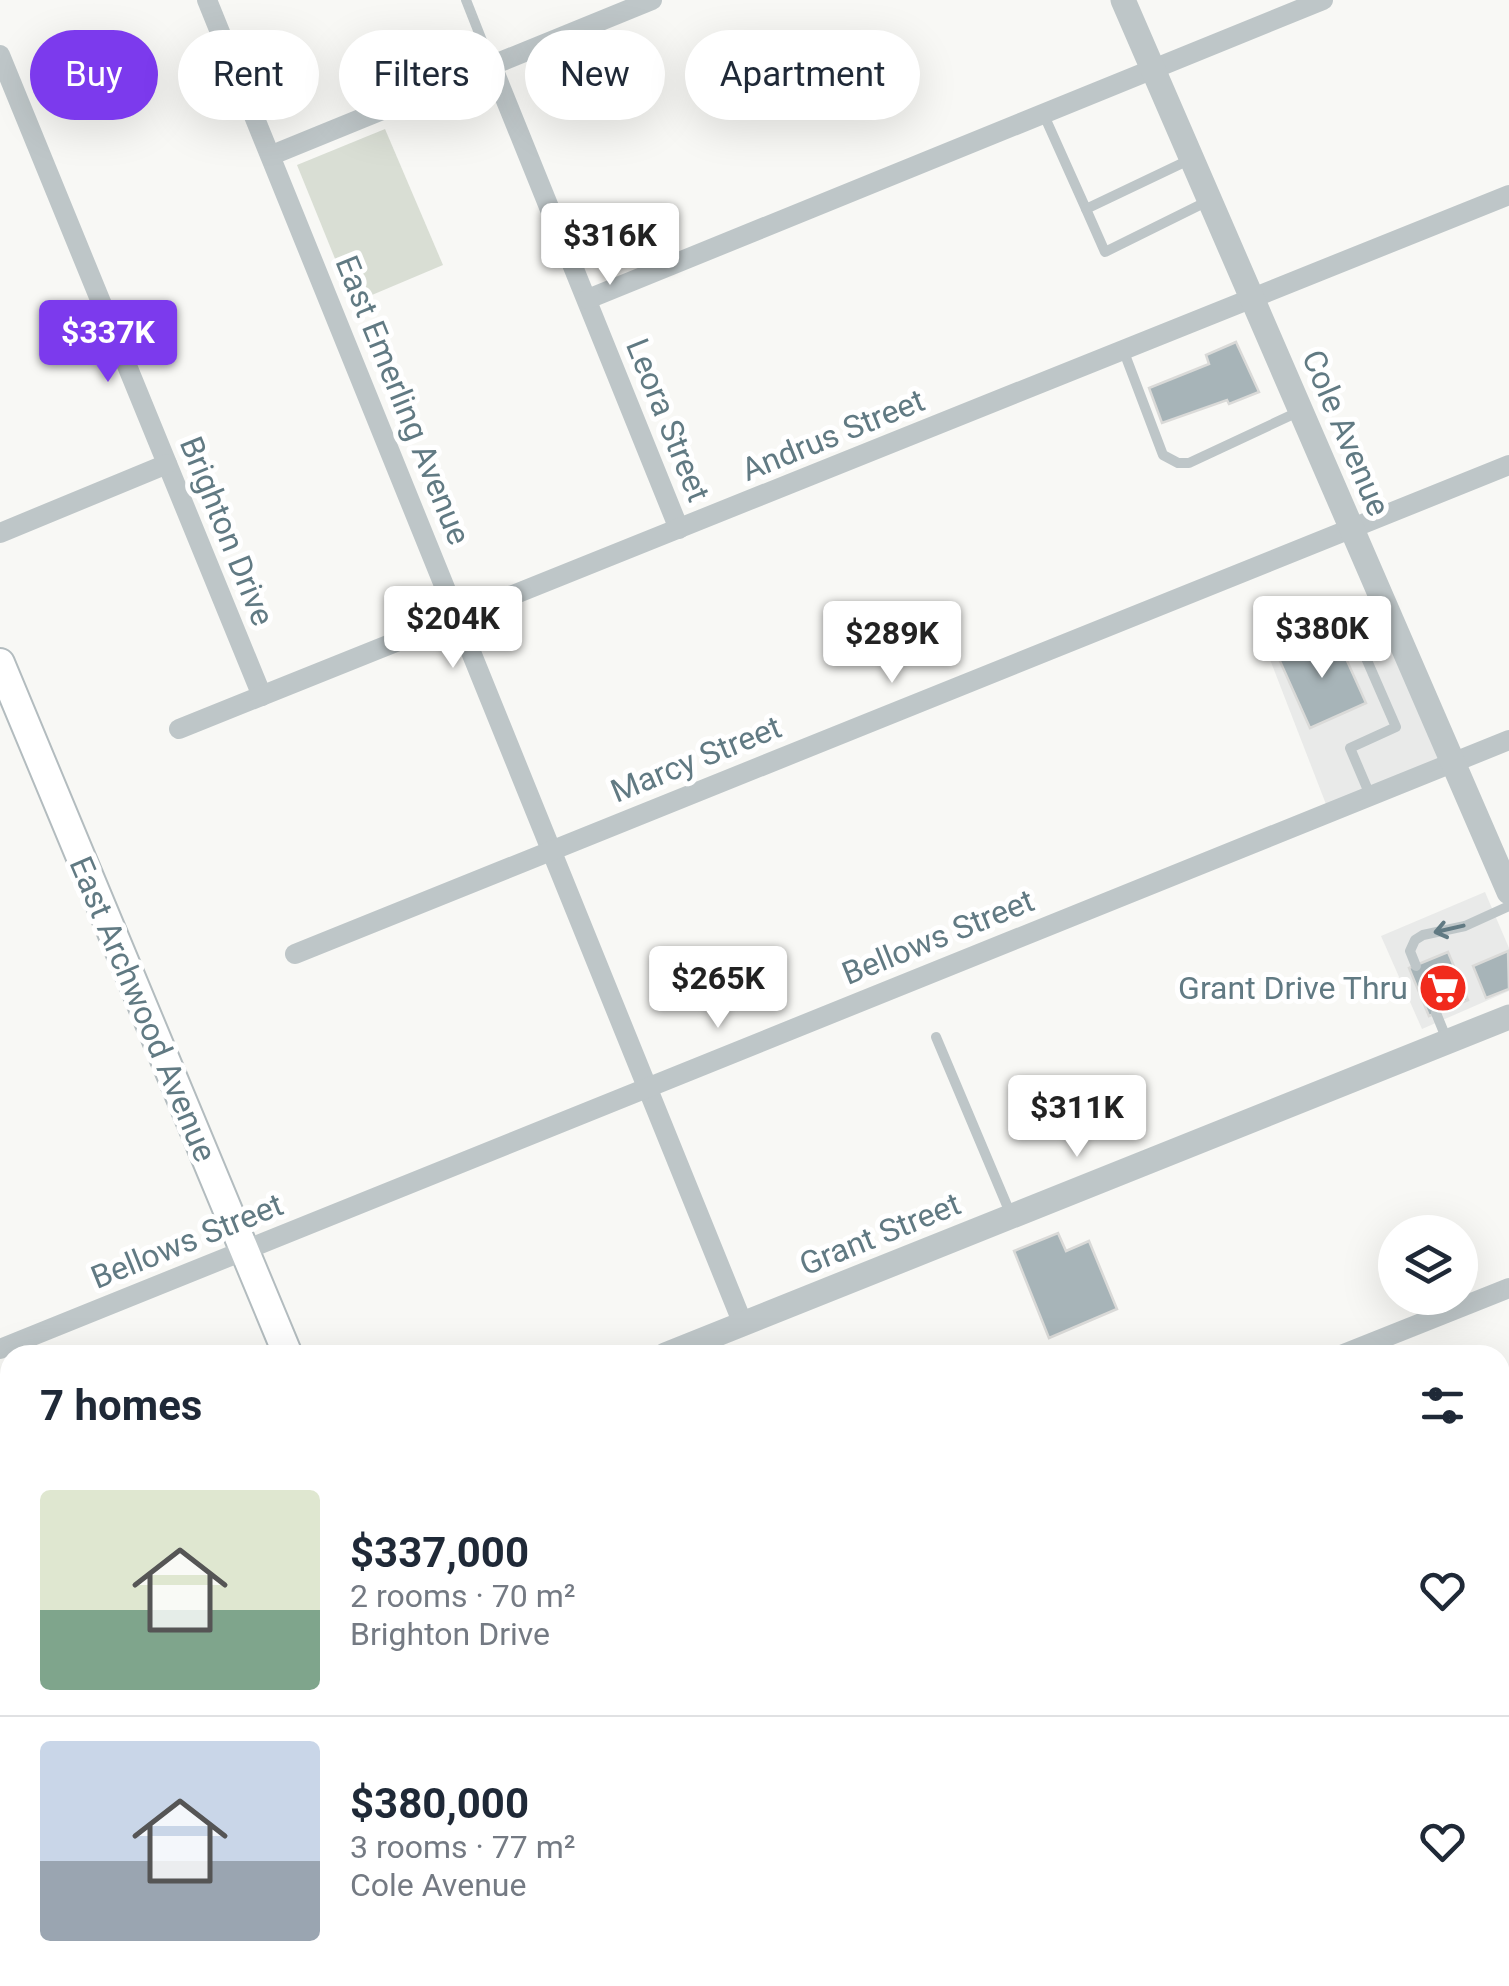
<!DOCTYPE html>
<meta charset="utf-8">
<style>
body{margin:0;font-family:Roboto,sans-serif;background:#f6f6f7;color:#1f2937;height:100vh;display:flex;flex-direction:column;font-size:38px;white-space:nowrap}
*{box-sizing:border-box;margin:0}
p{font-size:32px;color:#747a83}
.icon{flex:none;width:55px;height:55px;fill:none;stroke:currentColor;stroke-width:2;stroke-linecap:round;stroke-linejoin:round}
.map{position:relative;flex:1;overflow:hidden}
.sheet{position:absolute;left:0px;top:1345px;width:1510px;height:642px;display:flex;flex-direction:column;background:#fff;border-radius:30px 30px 0 0;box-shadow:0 10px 40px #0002}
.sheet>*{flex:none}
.hud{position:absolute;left:30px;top:30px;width:1000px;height:90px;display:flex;gap:20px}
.controls{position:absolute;left:1378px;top:1215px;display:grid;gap:20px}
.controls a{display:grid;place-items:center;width:100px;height:100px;border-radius:50%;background:#fff;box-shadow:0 10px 40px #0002;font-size:50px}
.price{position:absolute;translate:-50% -85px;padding:0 22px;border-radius:10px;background:#fff;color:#222;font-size:32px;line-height:65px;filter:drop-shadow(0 2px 5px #0008)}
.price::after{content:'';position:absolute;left:50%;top:60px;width:30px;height:22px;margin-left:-15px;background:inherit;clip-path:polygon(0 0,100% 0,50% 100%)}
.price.selected{background:#7c3aed;color:#fff}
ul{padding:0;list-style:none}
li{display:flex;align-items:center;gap:30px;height:250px;padding:0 40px}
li+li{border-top:2px solid #e0e1e3}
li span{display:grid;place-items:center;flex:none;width:280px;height:200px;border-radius:10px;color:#555}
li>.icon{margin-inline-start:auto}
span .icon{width:120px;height:120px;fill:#fffc;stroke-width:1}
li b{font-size:42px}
h2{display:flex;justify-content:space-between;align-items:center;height:120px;padding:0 40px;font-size:42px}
.chip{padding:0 35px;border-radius:45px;background:#fff;box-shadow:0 10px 40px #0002;font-size:35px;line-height:90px}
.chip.selected{background:#7c3aed;color:#fff}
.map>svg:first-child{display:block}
</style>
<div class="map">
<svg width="1509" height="1986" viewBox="0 0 1509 1986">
<rect width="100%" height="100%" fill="#f8f8f5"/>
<!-- built -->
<g fill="#e9eae9">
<polygon points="1388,612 1455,762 1329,812 1269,657"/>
<polygon points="1485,892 1509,948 1509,991 1422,1029 1381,936"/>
</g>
<!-- green -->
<g fill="#d9ded4">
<polygon points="385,129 443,265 353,303 297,165"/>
<polygon points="1270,1978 1437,1978 1441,1986 1274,1986"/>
</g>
<!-- building -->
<g fill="#a7b4b8" stroke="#dadad8" stroke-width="2.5">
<polygon points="1236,342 1259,392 1229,404 1227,400 1162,423 1149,388 1209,364 1206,355"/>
<polygon points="1335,634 1366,703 1310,728 1279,659"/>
<polygon points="1508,951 1509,989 1486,998 1473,966"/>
<polygon points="1448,952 1468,1000 1429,1016 1409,968"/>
<polygon points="1058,1233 1066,1251 1089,1241 1117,1309 1049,1338 1014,1251"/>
</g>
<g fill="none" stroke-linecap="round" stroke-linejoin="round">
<!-- secondary casing -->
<g stroke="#b3bcbf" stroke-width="32">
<g id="secondary">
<polyline points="0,663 288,1355"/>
<polyline points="553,1978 557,1986"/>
</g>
</g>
<!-- path -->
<g stroke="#bbc0c2" stroke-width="4" stroke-dasharray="5 5" stroke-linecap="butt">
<polyline points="1305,1978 1307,1986"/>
<polyline points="1365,1978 1367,1986"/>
</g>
<!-- service -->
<g stroke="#bec6c8" stroke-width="10">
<polyline points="466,0 492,66"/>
<polyline points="1043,113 1086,209 1191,159"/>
<polyline points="1086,209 1105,252 1210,200"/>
<polyline points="1124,352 1163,455 1178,463 1189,463 1298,412"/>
<polyline points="1370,795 1350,748 1396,727 1359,642 1393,627"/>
<polyline points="1416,966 1410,951 1415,940 1423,935 1465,926 1509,906"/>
<polyline points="1436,1013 1447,1040"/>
<polyline points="936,1037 1011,1215"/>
<polyline points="717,1978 721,1986"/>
</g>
<!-- minor -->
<g stroke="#bec6c8" stroke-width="20">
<polyline points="207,0 743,1324"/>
<polyline points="0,55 262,696"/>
<polyline points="492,66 679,529"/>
<polyline points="272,155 652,0"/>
<polyline points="588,299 1323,0"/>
<polyline points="0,533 167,464"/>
<polyline points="179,729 1509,195"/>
<polyline points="295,954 1509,465"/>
<polyline points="0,1349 1509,740"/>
<polyline points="1341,1355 1509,1288"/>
<polyline points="1500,1567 1509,1563"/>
<polyline points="1500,1842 1509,1838"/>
<polyline points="240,1978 246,1986"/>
<polyline points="84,1986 95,1978"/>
<polyline points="1141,1986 1162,1978"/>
</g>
<!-- tertiary -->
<g stroke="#bec6c8" stroke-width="25">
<polyline points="1123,0 1509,892"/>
<polyline points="665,1355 1509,1017"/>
<polyline points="0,1626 10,1621"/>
</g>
<!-- secondary -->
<use href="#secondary" stroke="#fff" stroke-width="28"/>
</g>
<!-- one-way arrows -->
<defs><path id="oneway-shaft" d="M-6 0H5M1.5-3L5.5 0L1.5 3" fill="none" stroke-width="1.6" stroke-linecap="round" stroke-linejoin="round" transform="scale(2.5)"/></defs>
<use stroke="#617a83" href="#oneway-shaft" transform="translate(1449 929) rotate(167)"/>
<!-- icons -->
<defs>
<g id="supermarket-disc" transform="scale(2.5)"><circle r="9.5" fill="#f12a1c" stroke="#fff"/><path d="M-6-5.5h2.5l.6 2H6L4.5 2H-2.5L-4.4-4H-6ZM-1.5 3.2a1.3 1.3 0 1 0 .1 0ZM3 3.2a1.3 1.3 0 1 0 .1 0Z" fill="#fff"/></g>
</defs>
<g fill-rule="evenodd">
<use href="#supermarket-disc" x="1443" y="988"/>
</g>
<g text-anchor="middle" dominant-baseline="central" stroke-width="10" stroke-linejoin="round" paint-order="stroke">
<!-- street labels -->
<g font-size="32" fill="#617a83" stroke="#fff">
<text transform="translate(403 400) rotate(68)">East Emerling Avenue</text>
<text transform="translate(668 420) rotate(68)">Leora Street</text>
<text transform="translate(1346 433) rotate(67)">Cole Avenue</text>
<text transform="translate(833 435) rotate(-22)">Andrus Street</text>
<text transform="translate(227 531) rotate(68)">Brighton Drive</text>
<text transform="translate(696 759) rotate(-22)">Marcy Street</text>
<text transform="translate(938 937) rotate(-22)">Bellows Street</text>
<text transform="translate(143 1009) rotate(67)">East Archwood Avenue</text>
<text transform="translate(880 1234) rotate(-22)">Grant Street</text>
<text transform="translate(187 1241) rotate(-22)">Bellows Street</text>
</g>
<!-- poi labels -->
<g font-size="32" fill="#617a83" stroke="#fff" text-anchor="end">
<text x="1408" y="988">Grant Drive Thru</text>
</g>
</g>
</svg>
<div class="controls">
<a><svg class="icon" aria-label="layers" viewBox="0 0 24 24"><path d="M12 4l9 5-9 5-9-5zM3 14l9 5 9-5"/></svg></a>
</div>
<b class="price" style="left:610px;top:288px">$316K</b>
<b class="price selected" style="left:108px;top:385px">$337K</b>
<b class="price" style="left:453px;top:671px">$204K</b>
<b class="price" style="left:1322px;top:681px">$380K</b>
<b class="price" style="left:892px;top:686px">$289K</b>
<b class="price" style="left:718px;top:1031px">$265K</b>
<b class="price" style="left:1077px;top:1160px">$311K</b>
<div class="hud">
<a class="chip selected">Buy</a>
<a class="chip">Rent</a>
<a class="chip">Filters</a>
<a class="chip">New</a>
<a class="chip">Apartment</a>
</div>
<section class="sheet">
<h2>7 homes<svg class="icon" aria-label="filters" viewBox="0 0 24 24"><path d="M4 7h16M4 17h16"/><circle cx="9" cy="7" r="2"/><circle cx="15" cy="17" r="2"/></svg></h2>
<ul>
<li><span style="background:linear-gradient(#dfe7d0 60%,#7fa58c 0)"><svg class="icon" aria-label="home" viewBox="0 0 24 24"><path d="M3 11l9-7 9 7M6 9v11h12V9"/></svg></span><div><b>$337,000</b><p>2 rooms · 70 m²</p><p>Brighton Drive</p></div><svg class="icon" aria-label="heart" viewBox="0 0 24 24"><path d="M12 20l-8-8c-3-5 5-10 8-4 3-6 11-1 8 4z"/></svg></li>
<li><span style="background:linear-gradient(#c9d6e8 60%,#9aa5b1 0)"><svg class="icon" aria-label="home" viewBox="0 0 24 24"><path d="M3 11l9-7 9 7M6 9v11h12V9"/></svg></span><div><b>$380,000</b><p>3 rooms · 77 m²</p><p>Cole Avenue</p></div><svg class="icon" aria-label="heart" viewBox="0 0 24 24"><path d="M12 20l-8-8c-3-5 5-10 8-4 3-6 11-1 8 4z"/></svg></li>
</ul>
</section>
</div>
